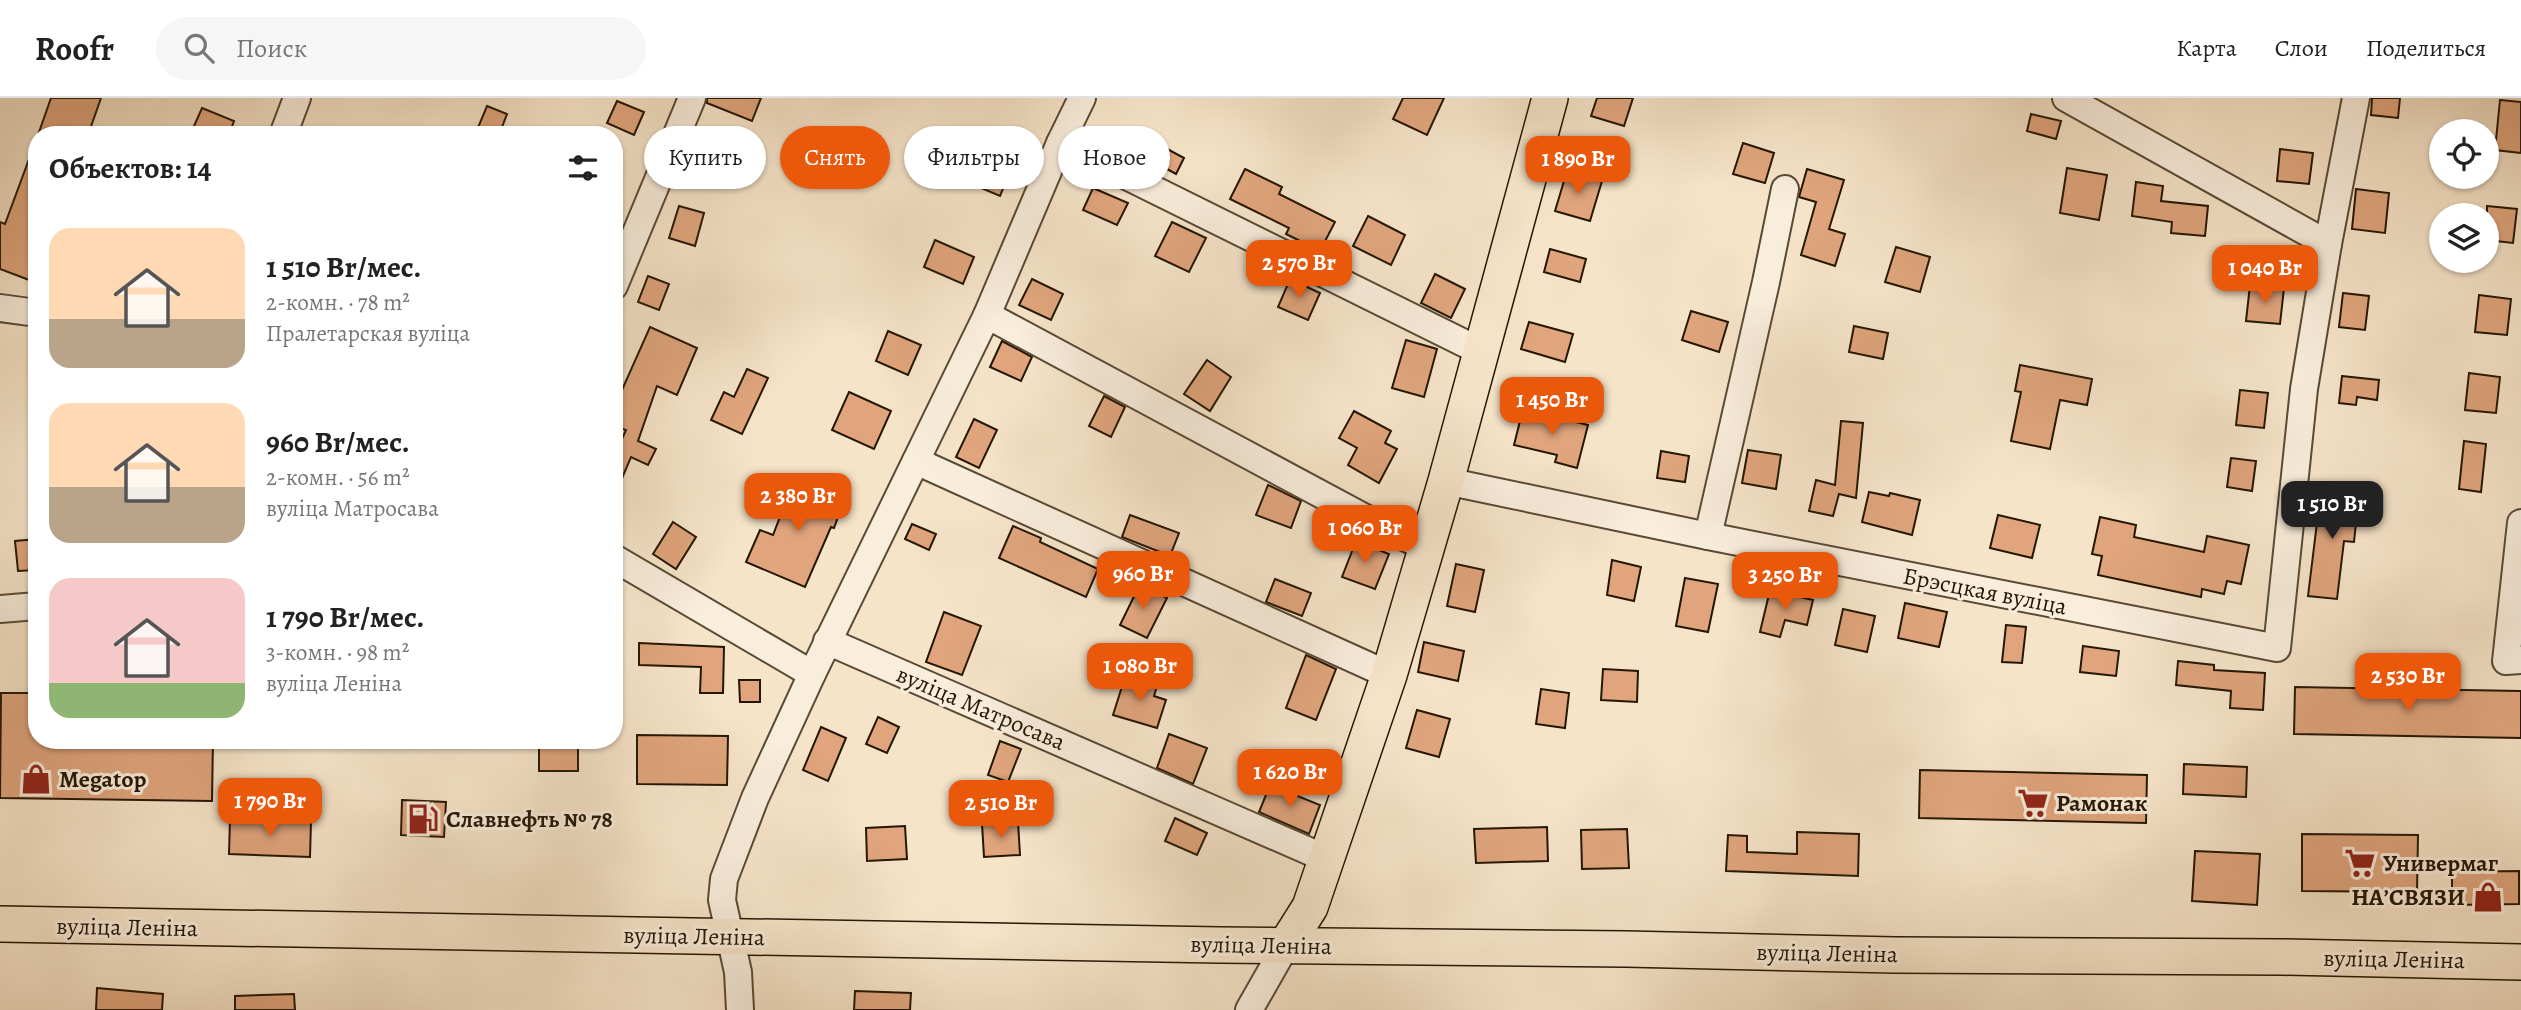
<!DOCTYPE html>
<html lang="ru">
<meta charset="utf-8">
<style>
body{margin:0;font-family:Alegreya,serif;background:#f6f6f6;color:#222;height:100vh;display:flex;flex-direction:column;font-size:26px;white-space:nowrap}
*{box-sizing:border-box;margin:0}
p{font-size:23px;color:#767676}
.icon{flex:none;width:38px;height:38px;fill:none;stroke:currentColor;stroke-width:2;stroke-linecap:round;stroke-linejoin:round}
.map{position:relative;flex:1;overflow:hidden}
.panel{position:absolute;left:28px;top:28px;width:595px;height:623px;display:flex;flex-direction:column;background:#fff;border-radius:28px;box-shadow:0 2px 5px #0004}
.panel>*{flex:none}
.hud{position:absolute;left:644px;top:28px;width:665px;height:63px;display:flex;gap:14px}
.controls{position:absolute;left:2429px;top:21px;display:grid;gap:14px}
.controls a{display:grid;place-items:center;width:70px;height:70px;border-radius:50%;background:#fff;box-shadow:0 2px 5px #0004;font-size:35px}
.price{position:absolute;translate:-50% -60px;padding:0 16px;border-radius:14px;background:#ea580c;color:#fff;font-size:23px;line-height:46px;filter:drop-shadow(0 2px 4px #0008)}
.price::after{content:'';position:absolute;left:50%;top:42px;width:21px;height:16px;margin-left:-10px;background:inherit;clip-path:polygon(0 0,100% 0,50% 100%)}
.price.current{background:#222;color:#fff}
ul{padding:0;list-style:none}
li{display:flex;align-items:center;gap:21px;height:175px;padding:0 21px}
li span{display:grid;place-items:center;flex:none;width:196px;height:140px;border-radius:21px;color:#555}
li>.icon{margin-inline-start:auto}
span .icon{width:84px;height:84px;fill:#fffc;stroke-width:1}
li b{font-size:30px}
h2{display:flex;justify-content:space-between;align-items:center;height:84px;padding:0 21px;font-size:30px}
.chip{padding:0 24px;border-radius:32px;background:#fff;box-shadow:0 2px 5px #0004;font-size:24px;line-height:63px}
.chip.current{background:#ea580c;color:#fff}
header{display:flex;align-items:center;gap:42px;box-sizing:border-box;height:98px;padding:0 35px;background:#fff;border-bottom:2px solid #e0e0e0}
header strong{font-size:33px}
nav{display:flex;gap:38px;margin-inline-start:auto;font-size:24px}
.search{width:490px;height:63px;background:#f6f6f6;display:flex;align-items:center;gap:18px;box-sizing:border-box;padding:0 24px;border-radius:38px;color:#767676;font-size:26px}
.map>svg:first-child{display:block}
</style>
<header>
<strong>Roofr</strong>
<div class="search"><svg class="icon" aria-label="search" viewBox="0 0 24 24"><circle cx="10" cy="10" r="6"/><path d="M15 15l6 6"/></svg>Поиск</div>
<nav><a>Карта</a><a>Слои</a><a>Поделиться</a></nav>
</header>
<div class="map">
<svg width="2521" height="912" viewBox="0 0 2521 912">
<rect width="100%" height="100%" fill="#f6e4c9"/>
<filter id="stains"><feTurbulence type="fractalNoise" baseFrequency=".00286" numOctaves="4"/><feColorMatrix values="0 0 0 0 .2 0 0 0 0 .09 0 0 0 0 .02 0 0 0 .5 -.17"/></filter>
<radialGradient id="worn" r=".72"><stop offset=".6" stop-color="#630" stop-opacity="0"/><stop offset="1" stop-color="#630" stop-opacity=".3"/></radialGradient>
<!-- building -->
<g fill="#e0a57d" stroke="#241604" stroke-width="2">
<polygon points="51,0 101,0 88,37 38,37"/>
<polygon points="707,0 761,0 752,23 707,5"/>
<polygon points="1403,0 1444,0 1427,37 1393,21"/>
<polygon points="1597,0 1633,0 1624,28 1591,18"/>
<polygon points="2372,0 2400,0 2398,20 2371,17"/>
<polygon points="2500,2 2521,4 2521,55 2495,52"/>
<polygon points="617,3 644,14 634,37 607,25"/>
<polygon points="487,8 507,16 499,37 488,37 477,32"/>
<polygon points="202,10 234,23 229,37 190,37"/>
<polygon points="2031,16 2061,23 2056,41 2027,33"/>
<polygon points="697,38 731,48 725,70 691,59"/>
<polygon points="35,45 37,45 37,185 0,171 0,124 5,126"/>
<polygon points="1156,45 1184,60 1176,76 1147,60"/>
<polygon points="1743,45 1774,55 1765,85 1733,76"/>
<polygon points="2280,51 2313,55 2309,86 2277,83"/>
<polygon points="964,52 1011,72 1000,98 953,78"/>
<polygon points="2067,70 2107,77 2099,122 2060,115"/>
<polygon points="1245,71 1282,89 1279,96 1335,124 1320,153 1286,136 1289,130 1230,101"/>
<polygon points="1807,71 1844,82 1829,131 1845,136 1835,168 1801,157 1816,104 1799,99"/>
<polygon points="1567,73 1602,83 1590,123 1555,113"/>
<polygon points="2136,84 2163,88 2161,103 2208,108 2205,138 2171,135 2172,124 2132,118"/>
<polygon points="1093,90 1128,105 1117,127 1083,112"/>
<polygon points="2356,91 2389,95 2385,135 2352,131"/>
<polygon points="679,108 704,115 695,148 669,140"/>
<polygon points="2487,108 2517,111 2513,145 2487,142"/>
<polygon points="1368,118 1405,137 1391,167 1353,148"/>
<polygon points="1172,124 1206,140 1189,174 1155,158"/>
<polygon points="935,142 974,159 963,186 924,169"/>
<polygon points="1896,149 1930,159 1920,194 1885,184"/>
<polygon points="1550,151 1586,161 1580,184 1544,174"/>
<polygon points="1435,176 1465,191 1451,220 1421,205"/>
<polygon points="648,178 669,186 659,212 638,204"/>
<polygon points="1032,181 1063,196 1051,222 1019,207"/>
<polygon points="1290,181 1320,195 1308,222 1278,209"/>
<polygon points="2250,187 2284,190 2280,226 2246,223"/>
<polygon points="2343,195 2369,198 2365,232 2339,229"/>
<polygon points="2479,197 2511,201 2507,237 2475,234"/>
<polygon points="1691,213 1728,224 1719,254 1682,242"/>
<polygon points="1529,224 1573,236 1565,264 1521,251"/>
<polygon points="1854,228 1888,235 1883,261 1849,254"/>
<polygon points="650,229 697,250 677,297 657,288 638,343 656,351 648,367 631,359 614,399 614,358 626,332 614,328 614,289 622,292"/>
<polygon points="888,233 921,247 908,277 876,263"/>
<polygon points="1406,242 1437,251 1424,299 1392,290"/>
<polygon points="1002,243 1032,259 1021,283 990,269"/>
<polygon points="1207,262 1231,279 1210,313 1184,296"/>
<polygon points="2020,267 2092,281 2087,307 2060,302 2050,351 2011,343 2021,294 2015,293"/>
<polygon points="747,271 768,280 742,336 711,322 724,294 734,299"/>
<polygon points="2469,275 2500,279 2496,315 2465,312"/>
<polygon points="2342,278 2379,282 2377,302 2357,299 2356,307 2339,305"/>
<polygon points="2240,292 2268,295 2264,330 2236,327"/>
<polygon points="849,294 891,313 874,351 832,332"/>
<polygon points="1104,298 1125,309 1111,339 1089,328"/>
<polygon points="1523,311 1588,327 1577,370 1555,364 1557,357 1514,347"/>
<polygon points="1354,313 1391,333 1385,345 1397,351 1379,385 1348,367 1357,350 1339,340"/>
<polygon points="974,321 997,332 979,370 956,359"/>
<polygon points="1841,323 1863,325 1856,400 1839,396 1833,418 1809,413 1816,382 1835,387"/>
<polygon points="2464,343 2486,346 2481,394 2459,391"/>
<polygon points="1748,352 1781,357 1776,391 1742,385"/>
<polygon points="1661,353 1689,358 1685,384 1657,380"/>
<polygon points="2231,360 2256,363 2252,393 2227,389"/>
<polygon points="795,380 845,400 834,430 831,429 805,489 746,464 760,432 773,437"/>
<polygon points="1268,387 1301,403 1291,430 1256,417"/>
<polygon points="2321,392 2359,396 2354,444 2344,443 2337,501 2308,498"/>
<polygon points="1869,394 1889,398 1890,395 1920,402 1912,437 1862,424"/>
<polygon points="1130,417 1179,435 1170,458 1122,439"/>
<polygon points="1998,417 2040,427 2032,460 1990,450"/>
<polygon points="2100,419 2136,427 2134,439 2204,454 2207,438 2249,447 2241,486 2227,483 2224,496 2202,491 2201,499 2098,477 2102,458 2092,456"/>
<polygon points="673,424 696,439 676,471 653,456"/>
<polygon points="912,426 936,436 929,452 905,441"/>
<polygon points="1013,428 1041,440 1040,444 1098,471 1086,499 999,460"/>
<polygon points="37,441 37,472 18,473 15,443"/>
<polygon points="1356,443 1389,456 1375,491 1342,479"/>
<polygon points="1612,462 1641,469 1634,503 1607,497"/>
<polygon points="1456,466 1484,472 1475,514 1447,508"/>
<polygon points="1685,480 1718,486 1708,534 1676,528"/>
<polygon points="1275,481 1311,495 1302,518 1266,504"/>
<polygon points="1140,486 1167,500 1147,540 1120,527"/>
<polygon points="1770,492 1813,502 1807,527 1785,522 1780,539 1760,534"/>
<polygon points="1905,505 1947,514 1939,549 1898,540"/>
<polygon points="1843,511 1875,518 1867,554 1835,547"/>
<polygon points="944,514 981,528 962,577 926,564"/>
<polygon points="2006,527 2026,529 2022,565 2002,564"/>
<polygon points="1424,544 1464,553 1458,583 1418,574"/>
<polygon points="639,545 724,549 723,595 700,595 701,569 639,567"/>
<polygon points="2083,548 2119,553 2116,578 2080,574"/>
<polygon points="1306,557 1336,571 1316,622 1286,610"/>
<polygon points="2178,563 2214,567 2214,572 2265,575 2263,612 2230,610 2231,593 2176,587"/>
<polygon points="1603,571 1638,573 1637,604 1601,602"/>
<polygon points="1125,579 1157,588 1154,598 1166,602 1157,630 1113,617"/>
<polygon points="739,582 760,582 760,604 740,604"/>
<polygon points="2295,589 2521,593 2521,640 2294,636"/>
<polygon points="1541,591 1569,595 1565,630 1536,626"/>
<polygon points="1,595 37,595 37,642 213,642 212,703 0,700"/>
<polygon points="1417,612 1450,621 1439,659 1406,650"/>
<polygon points="878,619 899,629 887,655 866,646"/>
<polygon points="821,629 846,640 828,683 803,672"/>
<polygon points="1169,636 1207,650 1193,686 1157,670"/>
<polygon points="637,637 728,638 727,687 637,686"/>
<rect x="539" y="642" width="39" height="31"/>
<polygon points="1000,643 1021,651 1008,684 988,677"/>
<polygon points="2184,666 2247,669 2246,699 2183,696"/>
<polygon points="1920,672 2147,677 2146,725 1919,720"/>
<polygon points="1270,687 1320,707 1309,736 1259,714"/>
<polygon points="402,702 446,704 444,739 401,737"/>
<polygon points="1175,720 1207,735 1197,757 1165,743"/>
<polygon points="230,721 311,723 310,759 229,756"/>
<polygon points="1018,724 1020,757 984,759 982,726"/>
<polygon points="905,728 907,761 867,763 866,730"/>
<polygon points="1547,729 1548,763 1476,765 1474,731"/>
<polygon points="1627,731 1629,770 1582,771 1581,732"/>
<polygon points="1797,734 1859,736 1858,778 1726,773 1728,737 1747,738 1747,754 1797,756"/>
<polygon points="2302,736 2418,737 2417,794 2302,793"/>
<polygon points="2195,753 2260,756 2257,807 2192,803"/>
<polygon points="2519,773 2519,806 2452,807 2452,774"/>
<polygon points="97,890 163,896 162,912 96,912"/>
<polygon points="855,893 911,895 910,912 854,912"/>
<polygon points="294,896 295,912 235,912 235,898"/>
</g>
<g fill="none" stroke-linecap="round" stroke-linejoin="round">
<!-- minor casing -->
<g stroke="#584a35" stroke-width="30">
<g id="minor">
<polyline points="2066,0 2328,146"/>
<polyline points="283,37 297,0"/>
<polyline points="1060,45 1482,254"/>
<polyline points="614,188 692,0"/>
<polyline points="0,210 37,215"/>
<polyline points="987,217 1382,429 1426,449"/>
<polyline points="916,363 1389,577"/>
<polyline points="1446,383 1708,438 2277,550 2304,291 2328,146 2356,0"/>
<polyline points="2521,425 2506,563 2521,562"/>
<polyline points="1708,438 1766,184 1785,91"/>
<polyline points="614,460 812,576"/>
<polyline points="0,511 37,508"/>
<polyline points="827,543 1327,761"/>
<polyline points="740,912 738,874 722,802 724,781 755,700 812,576 987,217 1060,45 1082,0"/>
<polyline points="1249,912 1286,847"/>
</g>
</g>
<!-- major casing -->
<g stroke="#241604" stroke-width="38">
<g id="major">
<polyline points="0,826 1220,847 1626,851 1895,857 2282,859 2521,864"/>
<polyline points="1286,847 1310,809 1389,577 1446,383 1550,0"/>
</g>
</g>
<!-- minor -->
<use href="#minor" stroke="#f9eddc" stroke-width="26"/>
<!-- major -->
<use href="#major" stroke="#f6e4c9" stroke-width="35"/>
</g>
<!-- icons -->
<defs>
<g id="shop-bare" transform="scale(2.415)"><path d="M-5-2.5h2.3a2.7 3.5 0 0 1 5.4 0H5L5.5 6h-11ZM-1.5-2.5h3a1.5 2.3 0 0 0-3 0Z" fill="#8f2418" stroke="#f9eddc" stroke-width="2.5" paint-order="stroke"/></g>
<g id="supermarket-bare" transform="scale(2.415)"><path d="M-6-5.5h2.5l.6 2H6L4.5 2H-2.5L-4.4-4H-6ZM-1.5 3.2a1.3 1.3 0 1 0 .1 0ZM3 3.2a1.3 1.3 0 1 0 .1 0Z" fill="#8f2418" stroke="#f9eddc" stroke-width="2.5" paint-order="stroke"/></g>
<g id="fuel-bare" transform="scale(2.415)"><path d="M-5.5-6h7V0h2V4h1.3V-2.5L3-4.5l.8-.8L6-3V5H2.5V1h-1V6h-7ZM-4.2-4.7v3.2H.2V-4.7Z" fill="#8f2418" stroke="#f9eddc" stroke-width="2.5" paint-order="stroke"/></g>
</defs>
<g fill-rule="evenodd">
<use href="#shop-bare" x="36" y="681"/>
<use href="#supermarket-bare" x="2033" y="705"/>
<use href="#fuel-bare" x="423" y="721"/>
<use href="#supermarket-bare" x="2360" y="765"/>
<use href="#shop-bare" x="2488" y="799"/>
</g>
<g text-anchor="middle" dominant-baseline="central" stroke-width="6" stroke-linejoin="round" paint-order="stroke">
<!-- street labels -->
<g font-size="24" fill="#241604" stroke="#f9eddc">
<text transform="translate(1985 493) rotate(11)">Брэсцкая вуліца</text>
<text transform="translate(981 610) rotate(23)">вуліца Матросава</text>
<text transform="translate(127 829) rotate(1)">вуліца Леніна</text>
<text transform="translate(694 838) rotate(1)">вуліца Леніна</text>
<text transform="translate(1261 847) rotate(1)">вуліца Леніна</text>
<text transform="translate(1827 855) rotate(1)">вуліца Леніна</text>
<text transform="translate(2394 861) rotate(1)">вуліца Леніна</text>
</g>
<!-- poi labels -->
<g font-size="24" font-weight="bold" fill="#241604" stroke="#f9eddc" text-anchor="start">
<text x="59" y="681">Megatop</text>
<text x="2056" y="705">Рамонак</text>
<text x="446" y="721">Славнефть № 78</text>
<text x="2383" y="765">Универмаг</text>
<text x="2465" y="799" text-anchor="end">НАʼСВЯЗИ</text>
</g>
</g>
<rect width="100%" height="100%" filter="url(#stains)"/>
<rect width="100%" height="100%" fill="url(#worn)"/>
</svg>
<div class="controls">
<a><svg class="icon" aria-label="locate" viewBox="0 0 24 24"><circle cx="12" cy="12" r="6"/><path d="M12 2v4M12 18v4M2 12h4M18 12h4"/></svg></a>
<a><svg class="icon" aria-label="layers" viewBox="0 0 24 24"><path d="M12 4l9 5-9 5-9-5zM3 14l9 5 9-5"/></svg></a>
</div>
<b class="price" style="left:1578px;top:98px">1 890 Br</b>
<b class="price" style="left:1299px;top:202px">2 570 Br</b>
<b class="price" style="left:2265px;top:207px">1 040 Br</b>
<b class="price" style="left:1552px;top:339px">1 450 Br</b>
<b class="price" style="left:798px;top:435px">2 380 Br</b>
<b class="price current" style="left:2332px;top:443px">1 510 Br</b>
<b class="price" style="left:1365px;top:467px">1 060 Br</b>
<b class="price" style="left:1143px;top:513px">960 Br</b>
<b class="price" style="left:1785px;top:514px">3 250 Br</b>
<b class="price" style="left:1140px;top:605px">1 080 Br</b>
<b class="price" style="left:2408px;top:615px">2 530 Br</b>
<b class="price" style="left:1290px;top:711px">1 620 Br</b>
<b class="price" style="left:270px;top:740px">1 790 Br</b>
<b class="price" style="left:1001px;top:742px">2 510 Br</b>
<div class="hud">
<a class="chip">Купить</a>
<a class="chip current">Снять</a>
<a class="chip">Фильтры</a>
<a class="chip">Новое</a>
</div>
<section class="panel">
<h2>Объектов: 14<svg class="icon" aria-label="filters" viewBox="0 0 24 24"><path d="M4 7h16M4 17h16"/><circle cx="9" cy="7" r="2"/><circle cx="15" cy="17" r="2"/></svg></h2>
<ul>
<li><span style="background:linear-gradient(#ffd9b3 65%,#b9a48a 0)"><svg class="icon" aria-label="home" viewBox="0 0 24 24"><path d="M3 11l9-7 9 7M6 9v11h12V9"/></svg></span><div><b>1 510 Br/мес.</b><p>2-комн. · 78 m²</p><p>Пралетарская вуліца</p></div></li>
<li><span style="background:linear-gradient(#ffd9b3 60%,#b9a48a 0)"><svg class="icon" aria-label="home" viewBox="0 0 24 24"><path d="M3 11l9-7 9 7M6 9v11h12V9"/></svg></span><div><b>960 Br/мес.</b><p>2-комн. · 56 m²</p><p>вуліца Матросава</p></div></li>
<li><span style="background:linear-gradient(#f6c9c9 75%,#8fb573 0)"><svg class="icon" aria-label="home" viewBox="0 0 24 24"><path d="M3 11l9-7 9 7M6 9v11h12V9"/></svg></span><div><b>1 790 Br/мес.</b><p>3-комн. · 98 m²</p><p>вуліца Леніна</p></div></li>
</ul>
</section>
</div>
